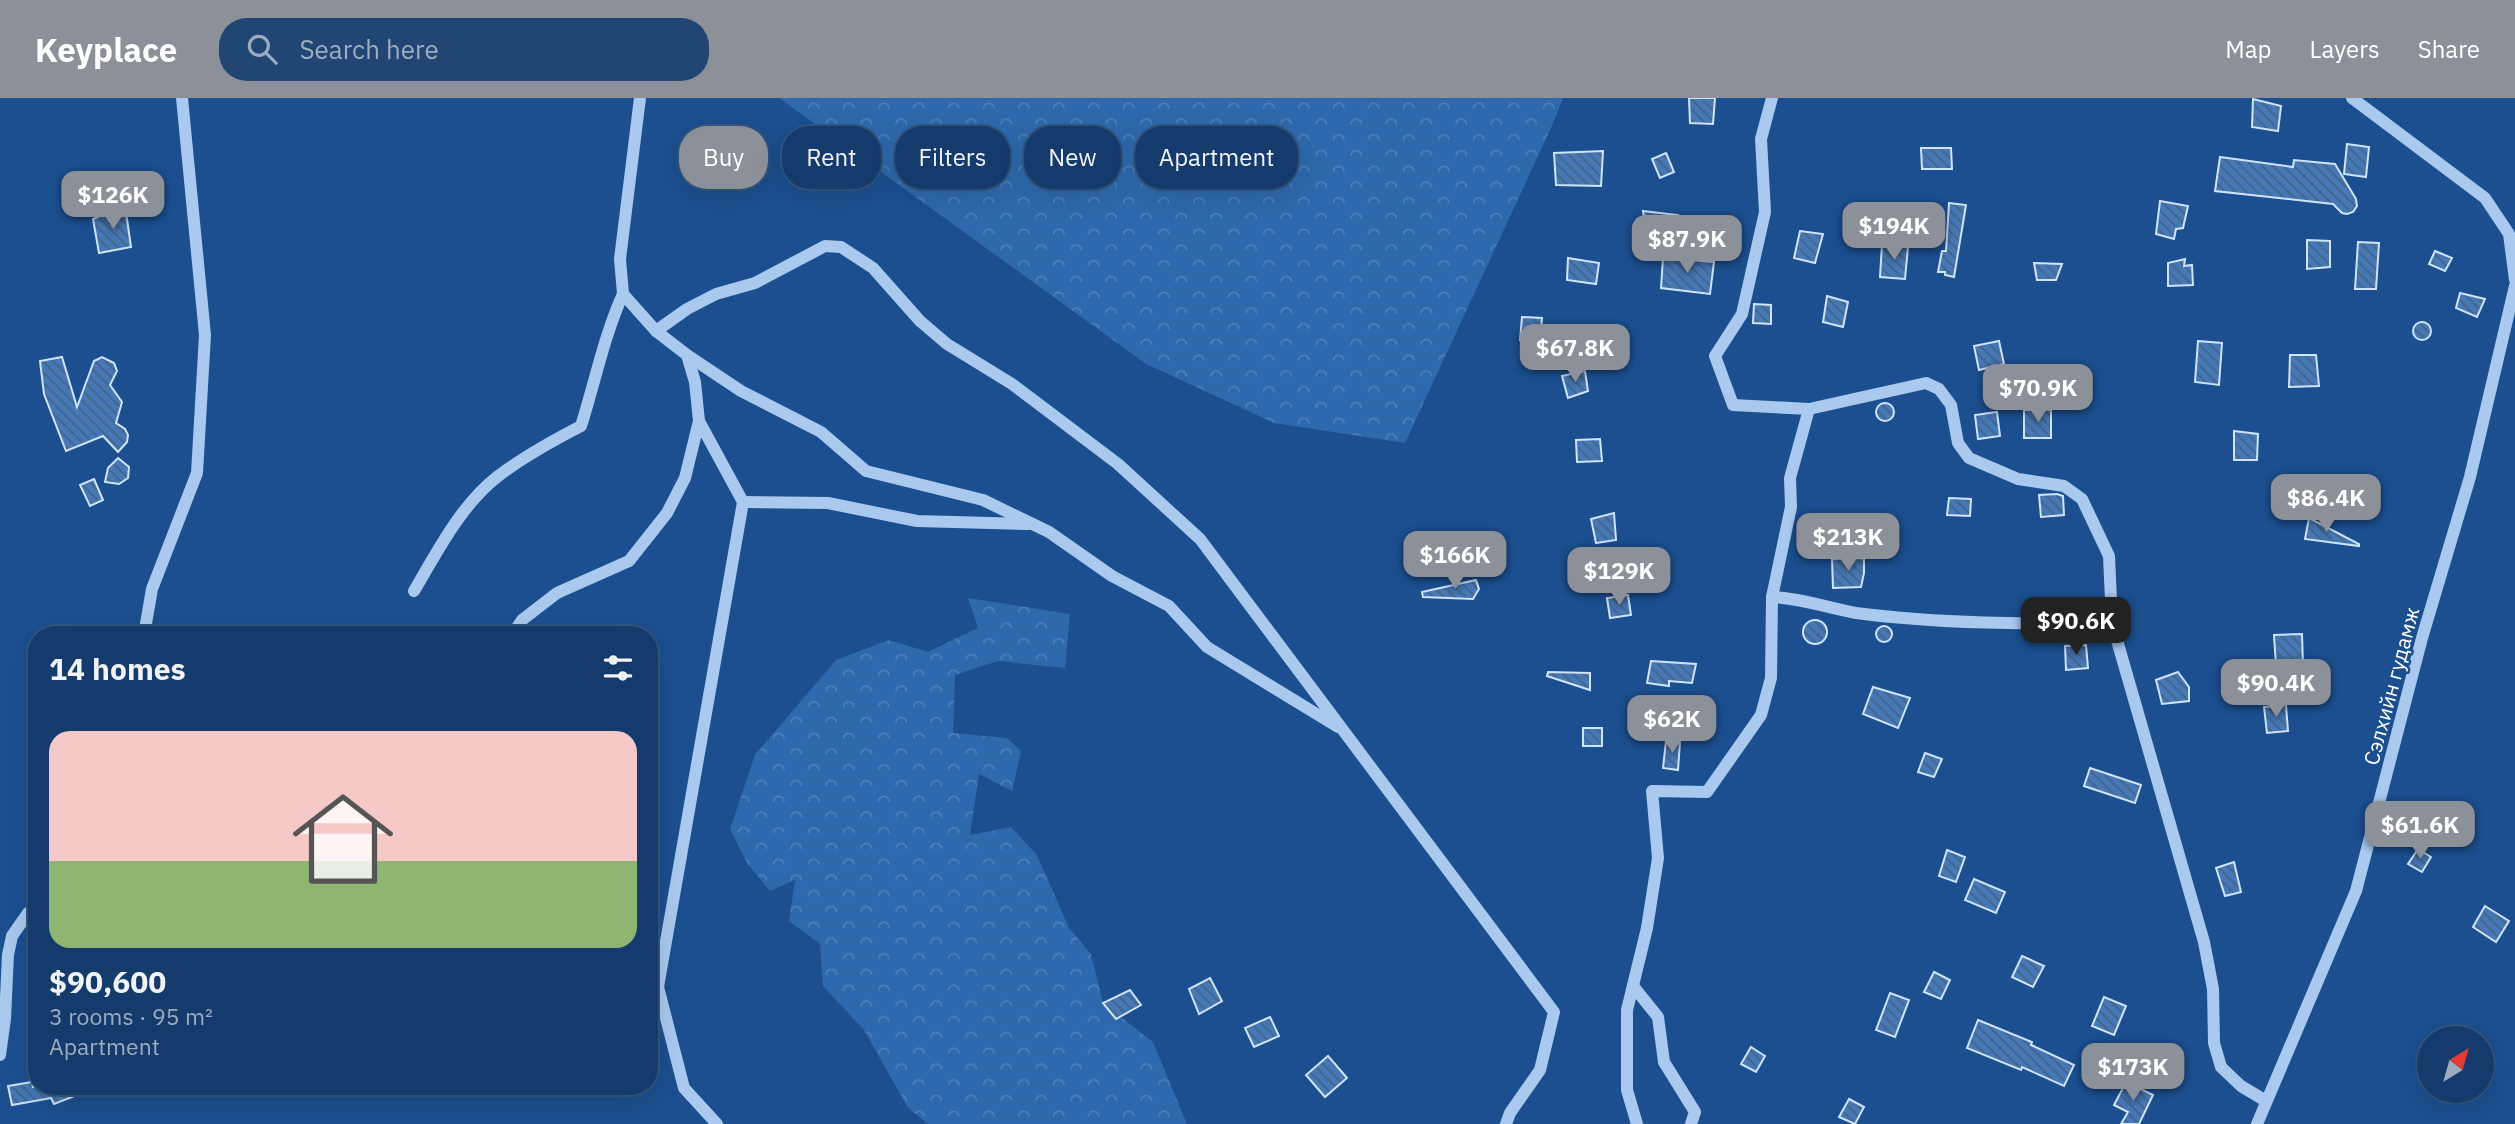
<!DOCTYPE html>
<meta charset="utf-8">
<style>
body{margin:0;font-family:"IBM Plex Sans",sans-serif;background:#214673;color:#f1f3f6;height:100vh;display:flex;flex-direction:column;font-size:26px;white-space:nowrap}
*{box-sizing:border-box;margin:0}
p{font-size:23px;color:#9dadc1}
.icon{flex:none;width:38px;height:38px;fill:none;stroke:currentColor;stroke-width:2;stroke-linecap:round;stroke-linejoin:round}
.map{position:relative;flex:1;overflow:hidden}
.details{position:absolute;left:28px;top:528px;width:630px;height:469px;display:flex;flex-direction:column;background:#143b6b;border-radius:28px;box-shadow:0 7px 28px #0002,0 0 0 2px #33557e}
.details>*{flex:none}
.banner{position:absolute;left:679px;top:28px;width:665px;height:63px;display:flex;gap:14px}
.needle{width:46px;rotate:37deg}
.controls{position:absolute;left:2417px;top:928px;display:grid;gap:14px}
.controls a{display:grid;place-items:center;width:77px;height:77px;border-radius:50%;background:#143b6b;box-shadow:0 7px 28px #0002,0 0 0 2px #33557e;font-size:35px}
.price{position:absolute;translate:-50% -60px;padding:0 16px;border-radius:14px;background:#8c9099;color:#fff;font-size:23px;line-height:46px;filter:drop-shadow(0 2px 4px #0008)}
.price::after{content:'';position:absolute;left:50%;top:42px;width:21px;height:16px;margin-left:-10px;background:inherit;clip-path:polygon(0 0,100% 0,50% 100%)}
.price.current{background:#222;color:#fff}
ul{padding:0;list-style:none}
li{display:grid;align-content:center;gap:14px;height:371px;padding:0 21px}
li span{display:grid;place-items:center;height:217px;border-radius:21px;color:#555}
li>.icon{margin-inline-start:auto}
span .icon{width:126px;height:126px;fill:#fffc;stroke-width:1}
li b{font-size:30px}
h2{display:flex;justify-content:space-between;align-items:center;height:84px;padding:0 21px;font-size:30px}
.tag{padding:0 24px;border-radius:28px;background:#143b6b;box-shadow:0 7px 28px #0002,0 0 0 2px #33557e;font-size:24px;line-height:63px}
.tag.current{background:#8c9099;color:#fff}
header{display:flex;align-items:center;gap:42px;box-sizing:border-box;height:98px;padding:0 35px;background:#8c9099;color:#fff}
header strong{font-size:33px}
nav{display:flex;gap:38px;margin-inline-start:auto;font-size:24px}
.search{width:490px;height:63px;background:#214673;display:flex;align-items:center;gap:18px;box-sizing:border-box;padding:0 24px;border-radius:28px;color:#9dadc1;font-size:26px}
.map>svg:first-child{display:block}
</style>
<header>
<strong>Keyplace</strong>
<div class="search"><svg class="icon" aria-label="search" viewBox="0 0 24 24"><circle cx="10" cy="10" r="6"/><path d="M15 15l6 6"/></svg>Search here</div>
<nav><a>Map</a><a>Layers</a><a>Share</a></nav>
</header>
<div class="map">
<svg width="2515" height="1026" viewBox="0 0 2515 1026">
<defs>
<pattern id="forest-crowns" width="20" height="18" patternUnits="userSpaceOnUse" patternTransform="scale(1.75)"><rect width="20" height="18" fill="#2e69ad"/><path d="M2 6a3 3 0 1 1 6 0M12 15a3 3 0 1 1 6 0" fill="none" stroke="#4d80b9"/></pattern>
<pattern id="building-back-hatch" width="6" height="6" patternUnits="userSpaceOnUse" patternTransform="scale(1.75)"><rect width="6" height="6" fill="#4478b7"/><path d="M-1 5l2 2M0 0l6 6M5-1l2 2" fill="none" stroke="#486282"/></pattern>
</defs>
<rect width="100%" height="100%" fill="#1b4f8f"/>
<!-- forest -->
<g fill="url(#forest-crowns)">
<polygon points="779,0 1563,0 1551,30 1405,345 1274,325 1146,266"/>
<polygon points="968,500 1070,516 1065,570 998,563 955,577 953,635 1007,640 1021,653 1012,693 979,676 970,737 1011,729 1037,757 1069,830 1091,856 1103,905 1153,944 1187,1026 928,1026 908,1010 864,932 823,888 820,846 789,823 795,782 770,793 747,765 730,731 755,657 836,562 889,542 928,554 978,530"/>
</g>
<!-- building -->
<g fill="url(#building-back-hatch)" stroke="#cfe3fa" stroke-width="2">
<polygon points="1689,0 1715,0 1713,26 1690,25"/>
<polygon points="2253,1 2281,8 2278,33 2252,29"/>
<polygon points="2347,46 2369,49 2366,79 2344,76"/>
<polygon points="1921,50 1951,50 1952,71 1922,71"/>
<polygon points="1603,53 1601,88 1556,87 1554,55"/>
<polygon points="1666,55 1674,74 1660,80 1652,61"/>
<polygon points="2220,59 2293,69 2294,62 2335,66 2356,101 2357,108 2353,114 2347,116 2342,115 2333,106 2215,93"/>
<polygon points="2160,103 2188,108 2183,130 2176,131 2174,141 2156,136"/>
<polygon points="1949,105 1966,107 1954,179 1945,177 1945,174 1938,174 1942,153 1946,153"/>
<polygon points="125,107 131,149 99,155 93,121"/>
<polygon points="1643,113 1678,117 1675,133 1646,132"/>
<polygon points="1800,133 1823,136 1815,165 1794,160"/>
<polygon points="2307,142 2330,143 2330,169 2307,171"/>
<polygon points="2358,144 2379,145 2376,191 2355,191"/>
<polygon points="1882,146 1908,149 1905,181 1880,179"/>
<polygon points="2435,153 2452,160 2445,173 2429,166"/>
<polygon points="1568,160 1599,165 1596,186 1567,182"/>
<polygon points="1663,160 1714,164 1710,196 1661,190"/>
<polygon points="2185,161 2184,168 2192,167 2193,187 2168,188 2168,165"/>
<polygon points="2034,165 2062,166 2056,182 2037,182"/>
<polygon points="2460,195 2485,201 2477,219 2456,210"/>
<polygon points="1827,198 1848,204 1843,229 1823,224"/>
<polygon points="1754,206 1771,207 1771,226 1753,225"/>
<polygon points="1522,219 1542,220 1540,244 1520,242"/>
<circle cx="2422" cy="233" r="9"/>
<polygon points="1999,243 2004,266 1979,272 1974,248"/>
<polygon points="2198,243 2222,245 2219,287 2195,284"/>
<polygon points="2290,257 2316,257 2319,288 2289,289"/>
<polygon points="62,259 77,309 94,263 102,259 114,265 117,273 110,287 122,304 116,325 125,331 128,337 127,344 118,354 103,338 66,353 44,296 40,263"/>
<polygon points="1585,273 1588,293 1568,300 1562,278"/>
<circle cx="1885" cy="314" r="9"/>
<rect x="2024" y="312" width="27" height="28"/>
<polygon points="1997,314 2000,338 1978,341 1975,317"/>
<polygon points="2234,333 2258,336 2257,362 2234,362"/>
<polygon points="1600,341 1602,363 1577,364 1576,342"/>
<polygon points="118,360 129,369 128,380 119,386 105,384 108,370"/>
<polygon points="94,381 103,402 90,408 80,387"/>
<polygon points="2057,396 2063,398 2064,417 2041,419 2039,397"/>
<polygon points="1949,400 1971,401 1970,418 1947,417"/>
<polygon points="1614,415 1616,442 1596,445 1591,421"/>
<polygon points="2309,420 2359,446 2359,448 2305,441"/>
<polygon points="1864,460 1864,475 1861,489 1833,490 1832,461"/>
<polygon points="1476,482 1479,491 1473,501 1423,499 1422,494"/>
<polygon points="1628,497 1631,517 1610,520 1607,500"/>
<circle cx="1815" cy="534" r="12"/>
<circle cx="1884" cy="536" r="8"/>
<polygon points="2302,536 2303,567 2276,568 2274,537"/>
<polygon points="2086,547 2088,570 2066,572 2065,548"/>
<polygon points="1651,563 1696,566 1692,585 1669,583 1669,588 1647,585"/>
<polygon points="1548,574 1590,575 1590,592 1547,578"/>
<polygon points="2178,574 2189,589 2189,603 2162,606 2156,582"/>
<polygon points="1873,589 1910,600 1898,630 1863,616"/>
<polygon points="2286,607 2288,633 2267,635 2264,609"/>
<rect x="1583" y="630" width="19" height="18"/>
<polygon points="1666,643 1680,644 1678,672 1663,670"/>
<polygon points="1925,655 1942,661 1934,679 1918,674"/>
<polygon points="2090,670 2141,687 2135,705 2084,688"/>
<polygon points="2418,751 2431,759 2422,774 2408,766"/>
<polygon points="1947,752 1965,759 1956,784 1939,778"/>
<polygon points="2234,764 2241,794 2225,798 2216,770"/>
<polygon points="1974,781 2005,794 1996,815 1965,802"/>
<polygon points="2485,808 2509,823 2496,844 2473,829"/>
<polygon points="2022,858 2044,868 2033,889 2012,879"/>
<polygon points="1934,874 1950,882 1941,901 1924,894"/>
<polygon points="1210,880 1222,903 1199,916 1189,891"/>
<polygon points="1130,892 1141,907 1116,921 1103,905"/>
<polygon points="1890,895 1909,902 1895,939 1876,932"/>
<polygon points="2104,899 2126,908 2114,937 2092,928"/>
<polygon points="1270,919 1279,938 1254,949 1245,930"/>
<polygon points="1978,922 2032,944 2031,947 2074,967 2064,988 2022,969 2021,972 1967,950"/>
<polygon points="1751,949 1765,958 1756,974 1741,966"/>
<polygon points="1328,958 1347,980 1325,999 1306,977"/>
<polygon points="32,984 33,989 95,990 54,1006 51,1000 12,1007 8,988"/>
<polygon points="2126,984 2153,997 2139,1026 2121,1026 2128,1014 2114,1007"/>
<polygon points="1849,1001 1864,1009 1855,1026 1839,1019"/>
</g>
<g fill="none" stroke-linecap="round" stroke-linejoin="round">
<!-- minor -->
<g stroke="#a9c9ee" stroke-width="12">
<polyline points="1772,0 1761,41 1765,114 1742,216 1715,258 1733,307 1809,311 1926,285 1939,291 1951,307 1958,345 1969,360 2018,381 2064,388 2082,401 2109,458 2112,525 2204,844 2213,891 2214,945 2221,969 2241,988 2266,1003"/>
<polyline points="2352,0 2485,100 2509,136 2515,182"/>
<polyline points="656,233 687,211 716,196 755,185 825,148 841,149 873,170 920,223 947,246 1012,286 1118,366 1200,441 1554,914 1540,972 1510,1015 1506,1026"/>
<polyline points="687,257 741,293 821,334 866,373 983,402 1049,434 1112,478 1169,508 1207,549 1338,629"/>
<path d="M 1809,311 L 1790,380 L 1791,409 L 1772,499 C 1801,500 1828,510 1856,515 C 1940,526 2028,526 2112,525"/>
<polyline points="699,323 743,404 658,889 684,990 717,1026"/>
<polyline points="743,404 828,405 917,423 1028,426"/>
<path d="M 414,493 C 437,454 461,407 497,379 C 523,359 552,343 581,328 C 595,284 604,238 623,196"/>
<polyline points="144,537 152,491 197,375 205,237 182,0"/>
<polyline points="512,537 522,522 557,495 629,463 667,415 685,380 699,323 695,284 687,257 656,233 623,196 620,161 640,0"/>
<polyline points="1633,888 1658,919 1664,964 1695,1014 1691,1026"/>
<polyline points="0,957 5,921 8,857 12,838 28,815 37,808"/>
<polyline points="1637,1026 1627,992 1627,912 1647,830 1658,760 1652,693 1707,694 1761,617 1771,580 1772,499"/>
<polyline points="2257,1026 2356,793 2422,540 2470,379 2515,188"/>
</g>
</g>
<g text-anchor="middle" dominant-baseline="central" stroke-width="5" stroke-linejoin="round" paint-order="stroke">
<!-- street labels -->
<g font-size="21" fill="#fff" stroke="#1b4f8f">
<text transform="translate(2391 588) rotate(-75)">Сэлхийн гудамж</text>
</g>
</g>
</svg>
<div class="controls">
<a><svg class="needle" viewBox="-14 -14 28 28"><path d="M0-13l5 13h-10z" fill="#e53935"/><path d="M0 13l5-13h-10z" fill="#9dadc1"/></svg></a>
</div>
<b class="price" style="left:113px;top:133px">$126K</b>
<b class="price" style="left:1894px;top:164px">$194K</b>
<b class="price" style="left:1687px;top:177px">$87.9K</b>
<b class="price" style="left:1575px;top:286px">$67.8K</b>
<b class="price" style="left:2038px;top:326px">$70.9K</b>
<b class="price" style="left:2326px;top:436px">$86.4K</b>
<b class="price" style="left:1848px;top:475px">$213K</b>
<b class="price" style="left:1455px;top:493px">$166K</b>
<b class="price" style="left:1619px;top:509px">$129K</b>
<b class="price current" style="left:2076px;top:559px">$90.6K</b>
<b class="price" style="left:2276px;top:621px">$90.4K</b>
<b class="price" style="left:1672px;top:657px">$62K</b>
<b class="price" style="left:2420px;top:763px">$61.6K</b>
<b class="price" style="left:2133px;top:1005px">$173K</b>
<div class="banner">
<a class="tag current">Buy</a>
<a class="tag">Rent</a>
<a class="tag">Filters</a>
<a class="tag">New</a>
<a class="tag">Apartment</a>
</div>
<section class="details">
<h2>14 homes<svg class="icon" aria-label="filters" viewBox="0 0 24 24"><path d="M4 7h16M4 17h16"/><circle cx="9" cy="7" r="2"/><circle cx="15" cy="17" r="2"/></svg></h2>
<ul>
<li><span style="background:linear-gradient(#f6c9c9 60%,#8fb573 0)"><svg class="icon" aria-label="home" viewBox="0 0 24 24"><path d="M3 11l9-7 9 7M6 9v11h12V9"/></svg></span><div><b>$90,600</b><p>3 rooms · 95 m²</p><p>Apartment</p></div></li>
</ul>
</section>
</div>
